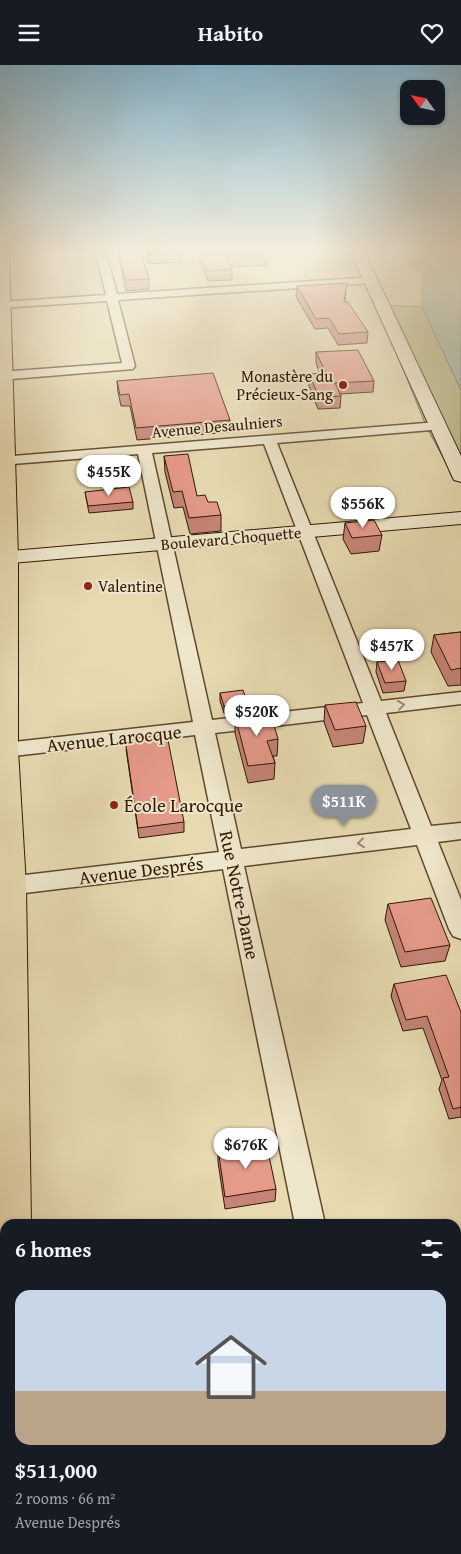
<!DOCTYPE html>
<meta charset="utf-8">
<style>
body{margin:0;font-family:"Gentium Book Plus",serif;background:#242831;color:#f1f3f6;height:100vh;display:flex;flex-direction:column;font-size:19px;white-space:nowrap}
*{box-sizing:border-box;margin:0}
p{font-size:16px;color:#9ea1a6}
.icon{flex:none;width:28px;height:28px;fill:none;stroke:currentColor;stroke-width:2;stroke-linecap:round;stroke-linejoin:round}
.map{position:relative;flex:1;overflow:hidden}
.sheet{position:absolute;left:0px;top:1154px;width:461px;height:336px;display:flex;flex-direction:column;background:#171b24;border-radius:15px 15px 0 0;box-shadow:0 1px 4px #0004}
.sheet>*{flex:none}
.needle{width:32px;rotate:303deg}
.buttons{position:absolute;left:400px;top:15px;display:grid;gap:10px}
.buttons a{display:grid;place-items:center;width:45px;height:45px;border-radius:10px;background:#171b24;box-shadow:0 1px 4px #0004;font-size:25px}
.price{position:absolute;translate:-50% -42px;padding:0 11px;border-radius:18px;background:#fff;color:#222;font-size:16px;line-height:32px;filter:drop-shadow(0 1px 2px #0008)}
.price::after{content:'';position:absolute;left:50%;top:30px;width:15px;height:11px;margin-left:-8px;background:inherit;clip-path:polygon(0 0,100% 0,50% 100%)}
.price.active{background:#8c9099;color:#fff}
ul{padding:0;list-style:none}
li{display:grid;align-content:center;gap:10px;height:265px;padding:0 15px}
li+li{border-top:1px solid #363941}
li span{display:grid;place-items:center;height:155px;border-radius:15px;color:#555}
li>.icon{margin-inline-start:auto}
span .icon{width:90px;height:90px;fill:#fffc;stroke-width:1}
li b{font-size:21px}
h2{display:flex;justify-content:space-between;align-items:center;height:60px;padding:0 15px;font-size:21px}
header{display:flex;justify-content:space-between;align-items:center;height:65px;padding:0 15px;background:#171b24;font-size:22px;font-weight:600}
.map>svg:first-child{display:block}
</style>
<header><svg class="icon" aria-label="menu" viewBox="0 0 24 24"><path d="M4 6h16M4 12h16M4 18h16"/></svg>Habito<svg class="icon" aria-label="heart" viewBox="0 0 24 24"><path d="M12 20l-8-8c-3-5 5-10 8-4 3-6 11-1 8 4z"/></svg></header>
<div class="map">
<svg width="461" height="1489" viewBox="0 0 461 1489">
<rect width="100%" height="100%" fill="#e7dab1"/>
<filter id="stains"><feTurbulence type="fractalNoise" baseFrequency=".004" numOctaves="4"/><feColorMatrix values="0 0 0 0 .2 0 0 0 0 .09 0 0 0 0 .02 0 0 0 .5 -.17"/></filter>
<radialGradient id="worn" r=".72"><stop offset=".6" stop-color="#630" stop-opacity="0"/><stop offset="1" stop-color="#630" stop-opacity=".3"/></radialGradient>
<!-- green -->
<polygon fill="#b8be89" stroke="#746b46" points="377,240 422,242 461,325 461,404 450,405 427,363"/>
<!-- water -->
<polygon fill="#97bbad" stroke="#6e7a69" points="402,188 461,188 461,325 422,242 423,208 409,201"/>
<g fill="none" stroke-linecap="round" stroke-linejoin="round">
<!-- street casing -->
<g stroke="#5e482e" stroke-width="3">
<g id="street">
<polygon points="96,188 106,188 117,229 373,212 378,215 373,218 118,235 135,301 133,304 0,315 0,307 122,298 107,236 0,243 0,237 106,230"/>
<path d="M 438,357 L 443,358 L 445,361 L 443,364 L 277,378 L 381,636 L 461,627 L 461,639 L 386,648 L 431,761 L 461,758 L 461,774 L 438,777 L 461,835 L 461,874 L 453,871 L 449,864 L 417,780 L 244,801 L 325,1159 L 295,1159 L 223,804 L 0,831 L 0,813 L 219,787 L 195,670 L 5,692 L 0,691 L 0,679 L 5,678 L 193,657 L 138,389 L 0,400 L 0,392 ZM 264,379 L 363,638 L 212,655 L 152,388 ZM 367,650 L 411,764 L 241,784 L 215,668 Z"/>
<polygon points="461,1281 461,1313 456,1314 456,1282"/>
<polygon points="5,1371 5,1405 0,1407 0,1373"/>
</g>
</g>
<!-- secondary casing -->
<g stroke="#301803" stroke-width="2">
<g id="secondary">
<polygon points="351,188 365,188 461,391 461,417 454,415 452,411"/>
<polygon points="461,447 461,459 0,499 0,487"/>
</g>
</g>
<!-- primary casing -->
<g stroke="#301803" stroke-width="2">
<g id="primary">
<polygon points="0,188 9,188 18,493 18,685 26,821 31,1159 5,1159 5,1175 0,1173"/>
<polygon points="5,1466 5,1485 39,1485 39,1489 0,1489 0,1468"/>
</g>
</g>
<!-- street -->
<use href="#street" fill="#efe7cc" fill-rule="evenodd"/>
<!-- secondary -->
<use href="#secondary" fill="#efe7cc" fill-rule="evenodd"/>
<!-- primary -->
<use href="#primary" fill="#e7dab1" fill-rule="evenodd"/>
</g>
<!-- wall -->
<g fill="#c58477" stroke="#301803">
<polygon points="118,188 141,188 149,214 149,224 126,226"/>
<polygon points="146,188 181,188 182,197 149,199"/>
<polygon points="197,188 266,188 267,190 267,200 231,202 232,204 232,215 208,216"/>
<polygon points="297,221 346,228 345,237 368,267 367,278 338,280 328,263 315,264 296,232"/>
<polygon points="316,287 374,316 373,327 340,329 341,331 340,343 318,344 309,321 309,309 320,309 316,298"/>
<polygon points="117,316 230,355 230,367 137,375 130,341 121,341 118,327"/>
<polygon points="164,391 197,431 208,437 221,450 221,466 190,469 183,442 174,443 165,407"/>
<polygon points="85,427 133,437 133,444 89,448"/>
<polygon points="345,458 382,470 379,486 351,489 343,474"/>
<polygon points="461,567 461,620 448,621 431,587 434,570"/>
<polygon points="377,597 406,616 404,626 383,628 376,607"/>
<polygon points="220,628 249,642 249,649 230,651 230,648 224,648 220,636"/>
<polygon points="325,640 366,661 363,678 333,682 324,657"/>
<polygon points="235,651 278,674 277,691 273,691 275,698 274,714 248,718 235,668"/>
<polygon points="126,684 184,757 184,767 139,773"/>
<polygon points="388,839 450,880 445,896 401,902 385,855"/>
<polygon points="394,919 461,947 461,1052 449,1054 439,1024 442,1015 423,963 403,966 391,931"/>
<polygon points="218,1084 276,1124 275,1136 225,1144 218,1097"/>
</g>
<!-- shaded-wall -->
<polygon fill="#a06c61" stroke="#301803" points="229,640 230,648 224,648 224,641"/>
<!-- building -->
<g fill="#e59a8a" stroke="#301803">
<polygon points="119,188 141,188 149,214 125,215"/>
<polygon points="148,188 176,188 149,189"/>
<polygon points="200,188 266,188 267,190 226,192 232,204 208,206"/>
<polygon points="347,218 344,237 348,237 368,267 339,269 329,253 316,254 297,221"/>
<polygon points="358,285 374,316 335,318 341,331 319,332 309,309 326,308 316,287"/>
<polygon points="213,308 230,355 136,363 129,329 120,330 117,316"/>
<polygon points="188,389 197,431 205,430 208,437 217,437 221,450 189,453 182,426 173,427 164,391"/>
<polygon points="129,422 133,437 88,441 85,427"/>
<polygon points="374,455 382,470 352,473 345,458"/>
<polygon points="461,567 461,603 451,605 434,570"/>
<polygon points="398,595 406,616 385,618 377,597"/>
<polygon points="243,625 249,642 230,644 229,640 224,641 220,628"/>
<polygon points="356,637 366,661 335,665 325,640"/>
<polygon points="270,647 278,674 267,676 275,698 248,701 235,651"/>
<polygon points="167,670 184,757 138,763 125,674"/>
<polygon points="431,833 450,880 405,887 388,839"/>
<polygon points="446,910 461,947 461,1042 453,1044 443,1013 449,1012 427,951 406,955 394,919"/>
<polygon points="266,1077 276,1124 225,1132 218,1084"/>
</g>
<!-- one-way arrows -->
<defs><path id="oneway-chevron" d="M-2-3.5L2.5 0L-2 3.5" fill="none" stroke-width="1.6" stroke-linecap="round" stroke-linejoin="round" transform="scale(1.25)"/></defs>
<g stroke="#998a72">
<use href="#oneway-chevron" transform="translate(401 640) rotate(-7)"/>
<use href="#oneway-chevron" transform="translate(361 778) rotate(173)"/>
</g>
<!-- sky -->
<linearGradient id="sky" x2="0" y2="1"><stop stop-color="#87b7d0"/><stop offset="0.47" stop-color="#f4eedc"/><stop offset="1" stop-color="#f4eedc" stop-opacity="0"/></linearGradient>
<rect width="461" height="396" fill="url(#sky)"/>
<!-- markers -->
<g fill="#8f2418" stroke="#efe7cc" stroke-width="2">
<circle cx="343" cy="320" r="5"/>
<circle cx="88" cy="521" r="5"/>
<circle cx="114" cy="740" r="5"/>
</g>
<g text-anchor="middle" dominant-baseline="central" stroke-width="4" stroke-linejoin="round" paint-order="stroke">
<!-- far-poi labels -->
<g font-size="16" fill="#301803" stroke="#efe7cc" text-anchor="end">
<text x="333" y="311">Monastère du<tspan x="333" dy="18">Précieux-Sang</tspan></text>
<text x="98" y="521" text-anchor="start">Valentine</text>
</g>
<!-- far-street labels -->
<g font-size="16" fill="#301803" stroke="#efe7cc">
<text transform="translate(217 361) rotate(-5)">Avenue Desaulniers</text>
<text transform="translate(231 473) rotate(-5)">Boulevard Choquette</text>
</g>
<!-- street labels -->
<g font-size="19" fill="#301803" stroke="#efe7cc">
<text transform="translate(114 673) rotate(-6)">Avenue Larocque</text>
<text transform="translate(141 805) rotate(-7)">Avenue Després</text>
<text transform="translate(240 830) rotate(78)">Rue Notre-Dame</text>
</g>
<!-- poi labels -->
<g font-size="19" fill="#301803" stroke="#efe7cc" text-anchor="start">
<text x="124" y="740">École Larocque</text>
</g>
</g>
<rect width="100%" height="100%" filter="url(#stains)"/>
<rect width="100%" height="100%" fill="url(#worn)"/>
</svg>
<div class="buttons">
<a><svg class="needle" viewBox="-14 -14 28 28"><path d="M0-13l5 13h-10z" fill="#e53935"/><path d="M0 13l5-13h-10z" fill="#9ea1a6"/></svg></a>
</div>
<b class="price" style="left:109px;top:432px">$455K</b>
<b class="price" style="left:363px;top:464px">$556K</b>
<b class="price" style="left:392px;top:606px">$457K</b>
<b class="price" style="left:257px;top:672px">$520K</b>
<b class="price active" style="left:344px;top:762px">$511K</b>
<b class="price" style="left:246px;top:1105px">$676K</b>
<section class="sheet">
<h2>6 homes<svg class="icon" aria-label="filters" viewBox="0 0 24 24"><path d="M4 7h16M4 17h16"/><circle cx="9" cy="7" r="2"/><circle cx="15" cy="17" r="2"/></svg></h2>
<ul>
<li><span style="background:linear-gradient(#c9d6e8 65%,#b9a48a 0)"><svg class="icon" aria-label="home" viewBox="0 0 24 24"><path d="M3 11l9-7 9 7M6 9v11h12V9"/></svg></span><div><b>$511,000</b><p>2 rooms · 66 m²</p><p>Avenue Després</p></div></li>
</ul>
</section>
</div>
